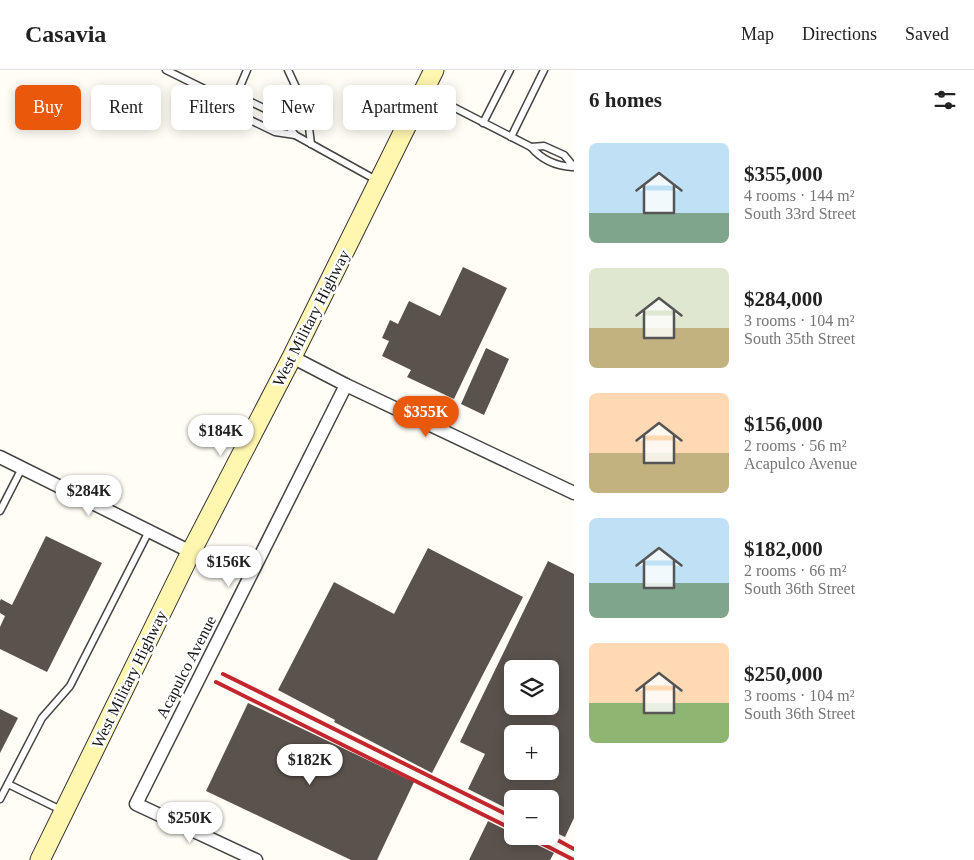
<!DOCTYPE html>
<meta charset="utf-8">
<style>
body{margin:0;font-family:"Times New Roman",serif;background:#f2f2f2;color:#222;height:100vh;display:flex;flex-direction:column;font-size:19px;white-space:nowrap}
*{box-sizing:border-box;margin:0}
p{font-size:16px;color:#767676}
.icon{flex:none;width:28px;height:28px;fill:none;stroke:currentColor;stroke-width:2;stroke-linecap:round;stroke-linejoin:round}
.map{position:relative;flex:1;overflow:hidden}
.side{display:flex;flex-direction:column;background:#fff;width:400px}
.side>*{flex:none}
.hud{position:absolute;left:15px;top:15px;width:475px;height:45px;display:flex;gap:10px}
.buttons{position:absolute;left:504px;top:590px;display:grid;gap:10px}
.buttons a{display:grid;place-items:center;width:55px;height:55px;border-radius:8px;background:#fff;box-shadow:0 2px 12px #0003;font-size:25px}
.price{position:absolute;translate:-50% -42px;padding:0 11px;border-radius:18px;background:#fff;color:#222;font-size:16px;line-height:32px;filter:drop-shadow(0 1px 2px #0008)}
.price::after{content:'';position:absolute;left:50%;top:30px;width:15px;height:11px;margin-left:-8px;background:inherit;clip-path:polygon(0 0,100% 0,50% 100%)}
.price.current{background:#ea580c;color:#fff}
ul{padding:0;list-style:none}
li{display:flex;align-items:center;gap:15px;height:125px;padding:0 15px}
li span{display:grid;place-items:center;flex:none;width:140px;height:100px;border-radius:8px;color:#555}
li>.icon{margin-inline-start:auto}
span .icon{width:60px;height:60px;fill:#fffc;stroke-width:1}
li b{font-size:21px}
h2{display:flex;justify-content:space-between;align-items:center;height:60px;padding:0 15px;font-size:21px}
.chip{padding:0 18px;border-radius:8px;background:#fff;box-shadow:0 2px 12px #0003;font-size:18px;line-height:45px}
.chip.current{background:#ea580c;color:#fff}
header{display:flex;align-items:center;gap:30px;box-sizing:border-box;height:70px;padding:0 25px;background:#fff;border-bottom:1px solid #e0e0e0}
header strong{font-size:24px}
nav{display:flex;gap:28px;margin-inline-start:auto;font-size:18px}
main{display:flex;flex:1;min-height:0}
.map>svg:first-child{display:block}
</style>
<header>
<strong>Casavia</strong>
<nav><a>Map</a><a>Directions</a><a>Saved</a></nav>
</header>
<main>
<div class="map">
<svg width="574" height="790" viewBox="0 0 574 790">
<rect width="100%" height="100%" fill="#fffdf5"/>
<!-- building -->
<g fill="#5a524d" fill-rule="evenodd">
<polygon points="463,197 507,218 454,329 407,307 411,300 382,286 389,271 382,268 390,250 398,254 409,231 440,246"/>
<polygon points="486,278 509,289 484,345 461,334"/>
<polygon points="46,466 102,493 47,602 0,579 0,557 5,546 0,543 0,531 1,529 12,535"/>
<polygon points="428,478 523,527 432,703 334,652 335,650 278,620 334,512 394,544"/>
<path d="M 548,491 L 574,504 L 574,748 L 565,767 L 550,760 L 550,729 L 512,729 L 512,741 L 468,719 L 485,684 L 460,672 ZM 512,599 L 550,599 L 550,636 L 512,636 ZM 512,664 L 550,664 L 550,701 L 512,701 Z"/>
<polygon points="248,633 414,712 377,790 351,790 206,721"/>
<polygon points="0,639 18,648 0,683"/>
<polygon points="488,751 512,763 512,766 519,766 554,783 550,790 469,790"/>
</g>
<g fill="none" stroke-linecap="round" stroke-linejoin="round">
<!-- service casing -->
<g stroke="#444" stroke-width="9">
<g id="service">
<polyline points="166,0 233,33 242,46 275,62 295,65"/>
<polyline points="288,0 307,41 311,74"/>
<path d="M 426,23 L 531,77 C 542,90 556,96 572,97"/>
<polyline points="233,33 249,31 282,47 295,65 378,111"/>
<polyline points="233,33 247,0"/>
<polyline points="483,53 510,0"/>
<polyline points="511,67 544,0"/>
<polyline points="531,77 544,76 564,85 574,97"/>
<polyline points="0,441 22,398"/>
<polyline points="8,714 63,741"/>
<polyline points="0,729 42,648 70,616 149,461"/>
</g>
</g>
<!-- minor casing -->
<g stroke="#444" stroke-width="15">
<g id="minor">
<polyline points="292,287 346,315 574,423"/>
<polyline points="0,387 191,482"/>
<polyline points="256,790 136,734 346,315"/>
</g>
</g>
<!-- secondary casing -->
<g stroke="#333" stroke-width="21">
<polyline id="secondary" points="40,790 191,482 292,287 434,0"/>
</g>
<!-- service -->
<use href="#service" stroke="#fff" stroke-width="6"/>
<!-- minor -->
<use href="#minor" stroke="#fff" stroke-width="12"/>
<!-- secondary -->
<use href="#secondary" stroke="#fff6b0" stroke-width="19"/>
<!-- rail -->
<g stroke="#c4262e" stroke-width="4">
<polyline points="223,604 512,747"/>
<polyline points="216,612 512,759"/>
<polyline points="527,766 574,790"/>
<polyline points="550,766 574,779"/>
</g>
</g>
<g text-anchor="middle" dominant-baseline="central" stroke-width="5" stroke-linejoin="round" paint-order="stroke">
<!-- street labels -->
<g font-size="16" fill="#111" stroke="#fff">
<text transform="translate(311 248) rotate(-63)">West Military Highway</text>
<text transform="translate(186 597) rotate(-63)">Acapulco Avenue</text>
<text transform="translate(129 609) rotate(-64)">West Military Highway</text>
</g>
</g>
</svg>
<div class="buttons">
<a><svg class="icon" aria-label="layers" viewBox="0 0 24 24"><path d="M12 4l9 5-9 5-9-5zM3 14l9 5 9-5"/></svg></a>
<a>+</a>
<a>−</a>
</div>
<b class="price current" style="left:426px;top:368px">$355K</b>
<b class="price" style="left:221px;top:387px">$184K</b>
<b class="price" style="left:89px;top:447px">$284K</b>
<b class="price" style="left:229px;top:518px">$156K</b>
<b class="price" style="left:310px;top:716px">$182K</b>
<b class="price" style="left:190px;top:774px">$250K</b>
<div class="hud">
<a class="chip current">Buy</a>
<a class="chip">Rent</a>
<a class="chip">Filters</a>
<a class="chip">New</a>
<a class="chip">Apartment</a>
</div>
</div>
<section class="side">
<h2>6 homes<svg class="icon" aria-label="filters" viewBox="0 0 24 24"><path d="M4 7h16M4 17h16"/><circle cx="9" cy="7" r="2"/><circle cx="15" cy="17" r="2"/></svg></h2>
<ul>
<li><span style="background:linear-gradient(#bfe0f5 70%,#7fa58c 0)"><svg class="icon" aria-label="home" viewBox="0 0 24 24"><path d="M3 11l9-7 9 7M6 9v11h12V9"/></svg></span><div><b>$355,000</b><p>4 rooms · 144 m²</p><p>South 33rd Street</p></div></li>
<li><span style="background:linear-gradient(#dfe7d0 60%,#c2b280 0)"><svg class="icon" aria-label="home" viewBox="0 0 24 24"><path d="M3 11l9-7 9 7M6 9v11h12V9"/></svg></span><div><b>$284,000</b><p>3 rooms · 104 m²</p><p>South 35th Street</p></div></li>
<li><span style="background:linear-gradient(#ffd9b3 60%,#c2b280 0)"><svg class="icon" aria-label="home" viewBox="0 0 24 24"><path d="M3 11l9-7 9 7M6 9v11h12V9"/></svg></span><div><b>$156,000</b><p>2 rooms · 56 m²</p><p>Acapulco Avenue</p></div></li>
<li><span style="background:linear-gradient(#bfe0f5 65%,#7fa58c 0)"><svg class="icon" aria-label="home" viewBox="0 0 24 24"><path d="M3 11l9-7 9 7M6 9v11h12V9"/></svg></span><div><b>$182,000</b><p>2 rooms · 66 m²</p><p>South 36th Street</p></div></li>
<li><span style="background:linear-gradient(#ffd9b3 60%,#8fb573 0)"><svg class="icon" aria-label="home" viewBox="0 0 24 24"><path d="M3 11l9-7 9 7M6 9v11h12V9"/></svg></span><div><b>$250,000</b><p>3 rooms · 104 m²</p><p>South 36th Street</p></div></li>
</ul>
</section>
</main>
